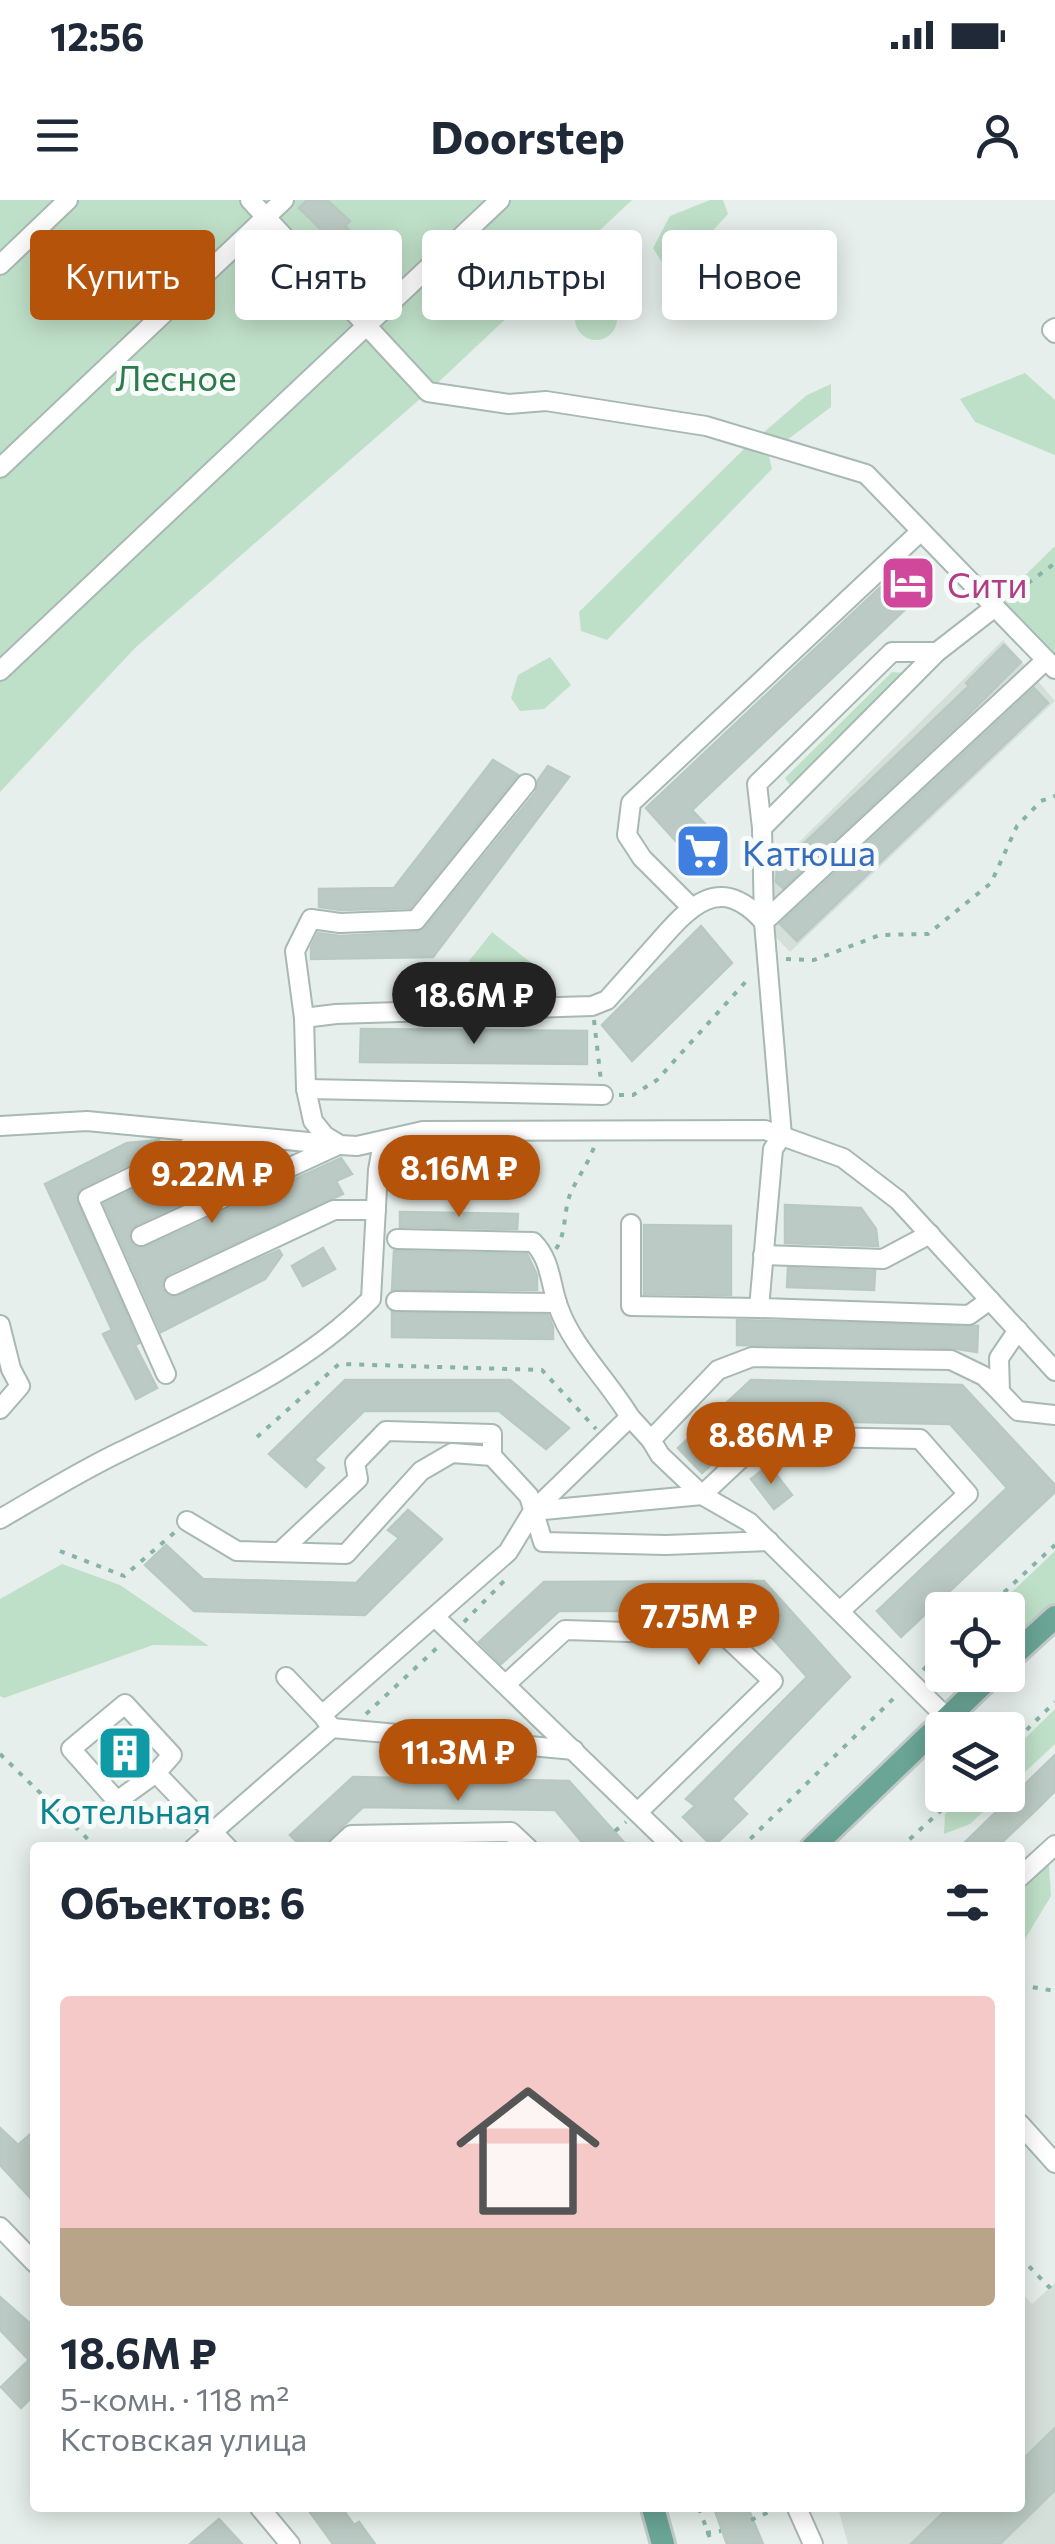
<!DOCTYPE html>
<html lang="ru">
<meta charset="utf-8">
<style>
body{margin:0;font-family:Commissioner,sans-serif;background:#f6f6f7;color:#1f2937;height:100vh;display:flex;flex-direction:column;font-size:38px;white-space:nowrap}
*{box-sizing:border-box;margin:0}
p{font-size:32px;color:#747a83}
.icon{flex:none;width:55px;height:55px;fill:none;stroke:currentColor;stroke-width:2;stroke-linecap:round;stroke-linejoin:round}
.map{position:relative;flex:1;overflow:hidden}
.drawer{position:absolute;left:30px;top:1642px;width:995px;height:670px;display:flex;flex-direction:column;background:#fff;border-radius:10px;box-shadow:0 5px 25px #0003}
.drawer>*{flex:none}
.guide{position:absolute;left:30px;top:30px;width:995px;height:90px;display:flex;gap:20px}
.controls{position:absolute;left:925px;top:1392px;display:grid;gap:20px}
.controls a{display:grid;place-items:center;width:100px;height:100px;border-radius:10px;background:#fff;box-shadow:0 5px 25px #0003;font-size:50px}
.price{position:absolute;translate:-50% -85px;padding:0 22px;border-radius:35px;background:#b45309;color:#fff;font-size:32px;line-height:65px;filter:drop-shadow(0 2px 5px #0008)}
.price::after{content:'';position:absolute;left:50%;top:60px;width:30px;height:22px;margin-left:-15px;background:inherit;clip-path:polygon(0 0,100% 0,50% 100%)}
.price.current{background:#222;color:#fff}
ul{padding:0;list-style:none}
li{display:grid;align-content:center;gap:20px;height:530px;padding:0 30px}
li span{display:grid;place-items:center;height:310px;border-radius:10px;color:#555}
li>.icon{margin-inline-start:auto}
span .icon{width:180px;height:180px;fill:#fffc;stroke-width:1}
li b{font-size:42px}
h2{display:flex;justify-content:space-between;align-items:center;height:120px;padding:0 30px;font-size:42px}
.chip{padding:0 35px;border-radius:10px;background:#fff;box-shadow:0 5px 25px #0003;font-size:35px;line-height:90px}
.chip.current{background:#b45309;color:#fff}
.status{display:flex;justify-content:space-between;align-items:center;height:70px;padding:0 50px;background:#fff;direction:ltr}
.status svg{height:28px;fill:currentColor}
header{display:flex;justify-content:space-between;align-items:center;height:130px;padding:0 30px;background:#fff;font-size:45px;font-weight:700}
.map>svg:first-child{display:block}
</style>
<div class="status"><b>12:56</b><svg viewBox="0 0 49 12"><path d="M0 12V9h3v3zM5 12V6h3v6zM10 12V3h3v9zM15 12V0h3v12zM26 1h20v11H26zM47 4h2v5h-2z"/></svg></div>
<header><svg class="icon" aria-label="menu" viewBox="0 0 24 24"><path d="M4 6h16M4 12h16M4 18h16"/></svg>Doorstep<svg class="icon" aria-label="person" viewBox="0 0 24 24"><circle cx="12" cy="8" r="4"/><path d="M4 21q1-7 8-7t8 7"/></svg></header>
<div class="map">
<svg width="1055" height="2344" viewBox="0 0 1055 2344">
<rect width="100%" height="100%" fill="#e6efeb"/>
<!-- built -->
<g fill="#d4dfda">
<polygon points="1003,440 1055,501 790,752 773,734 767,682 773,668"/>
<polygon points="1055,2083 1055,2344 848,2344 838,2308 1020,2308 1020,2091 1032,2104"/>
</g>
<!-- green -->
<g fill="#bfe0c8">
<polygon points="0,0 632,0 428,192 135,448 0,592"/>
<polygon points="710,0 723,0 728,14 707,37 665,67 653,48 670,16"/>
<circle cx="596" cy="119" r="21"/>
<polygon points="1025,173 1055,200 1055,255 975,222 960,199"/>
<polygon points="831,184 831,207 787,240 763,233 807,195"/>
<polygon points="747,246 768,252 772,269 607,440 581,431 579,412"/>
<polygon points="1055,346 1055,457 1000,400"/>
<polygon points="550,457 571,485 544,509 520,511 511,498 518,475"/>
<polygon points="892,472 906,473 793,589 785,578"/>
<polygon points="492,732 534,765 522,781 510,772 499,785 469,761"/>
<polygon points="1055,1351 1055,1403 1008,1447 1008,1410 993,1410"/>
<polygon points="62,1364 120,1385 209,1446 153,1445 4,1498 0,1496 0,1399"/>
<polygon points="1055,1509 1055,1544 1008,1588 1008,1555"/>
<polygon points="965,1595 1001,1595 970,1624 944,1634 945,1614"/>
<polygon points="1031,1658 1049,1665 1051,1696 1025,1739 1020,1740 1020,1674"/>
</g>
<!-- building -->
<g fill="#bbcac4" stroke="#b8c9c2" stroke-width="2.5">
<polygon points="307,0 327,0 350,21 345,26 353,34 340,48 299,8"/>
<polygon points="906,363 928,388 692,610 727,647 701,669 646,608"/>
<polygon points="1004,445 1021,462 963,520 783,688 776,682 777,669 969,486 966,483"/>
<polygon points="1034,488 1048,503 797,741 780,724"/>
<polygon points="493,560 518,575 410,708 341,710 319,707 319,689 394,688"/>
<polygon points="548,566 569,577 433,757 311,759 311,747 318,733 340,736 416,732 425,728 536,592 538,580"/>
<polygon points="701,726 732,763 632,861 602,825"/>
<polygon points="361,829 587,831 587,864 360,862"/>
<polygon points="159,940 162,948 83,987 76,998 139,1143 135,1145 157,1188 136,1199 103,1134 112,1130 45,984 127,943"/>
<polygon points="228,947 233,958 255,950 276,952 280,958 136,1025 129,1034 133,1046 146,1047 341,958 352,974 336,981 343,994 168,1074 162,1083 162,1089 174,1097 279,1050 282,1055 265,1079 161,1132 104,1004 184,965 202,952"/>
<polygon points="785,1005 861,1008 876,1029 878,1046 785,1043"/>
<polygon points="400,1012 518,1014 517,1029 400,1027"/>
<polygon points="644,1025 731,1026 731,1095 644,1094"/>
<polygon points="323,1048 335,1069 303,1086 292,1066"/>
<polygon points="394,1051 527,1054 537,1075 537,1090 392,1090"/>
<polygon points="788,1068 875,1071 874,1090 787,1087"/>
<polygon points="392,1112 548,1115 553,1127 553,1139 392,1137"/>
<polygon points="737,1120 978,1126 977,1152 951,1148 737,1145"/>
<polygon points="345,1180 510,1180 569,1228 546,1249 499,1211 364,1211 314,1260 324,1268 306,1287 269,1254"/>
<polygon points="751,1180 962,1185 1055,1285 1055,1292 901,1437 877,1411 1007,1288 950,1224 759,1220 702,1273 678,1248"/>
<polygon points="769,1265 792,1295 774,1309 751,1279"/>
<polygon points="408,1310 442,1339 365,1415 194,1411 145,1365 166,1345 203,1379 356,1383 399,1338 388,1330"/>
<polygon points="764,1381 850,1477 732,1599 747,1614 713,1647 683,1617 695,1606 686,1599 807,1477 748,1411 559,1411 501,1464 479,1442 544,1382"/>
<polygon points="131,1529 149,1549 118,1579 99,1560"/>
<polygon points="1055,1555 1055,1591 1037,1609 996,1648 959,1648"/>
<polygon points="353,1577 569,1581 629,1648 587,1648 555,1610 363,1607 320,1648 303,1648 290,1635"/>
<polygon points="0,1928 18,1945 35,1930 35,2003 0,1965"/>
<polygon points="0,2097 35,2128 35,2194 21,2208 1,2187 29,2160 0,2130"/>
<polygon points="1055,2228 1055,2290 1000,2344 911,2344 948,2308 1020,2308 1020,2262"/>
<polygon points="307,2308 342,2308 354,2325 359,2322 375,2344 333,2344"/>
<polygon points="714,2308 748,2308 763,2344 727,2344"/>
<polygon points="219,2319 242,2344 190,2344"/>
</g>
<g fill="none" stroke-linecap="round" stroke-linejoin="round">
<!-- minor casing -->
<g stroke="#a8b8b2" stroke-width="22">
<g id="minor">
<polyline points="250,0 428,192 509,204 546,201 706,226 866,274 1055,469"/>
<polyline points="0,65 68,0"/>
<polyline points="1055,128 1052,130 1055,133"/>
<polyline points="0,268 284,0"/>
<polyline points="0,471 500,0"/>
<polyline points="526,584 416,720 340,723 311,719 295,751 304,818 306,889 313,921 325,936 340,945 357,946 423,931 765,930 843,958 898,1000 1055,1171"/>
<polyline points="762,628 757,584 892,452 937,452"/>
<polyline points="690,706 642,658 627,635 631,603 921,331"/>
<polyline points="764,722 762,628 937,452 995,407"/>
<path d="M 304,818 L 336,814 L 592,806 L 607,800 C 623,782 639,764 655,746 C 688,708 719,671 764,722"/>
<polyline points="306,889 603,895"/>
<polyline points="0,926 87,921 339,945"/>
<polyline points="631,1024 631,1106 759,1108"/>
<polyline points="141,1036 336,946"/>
<path d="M 397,1039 L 533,1042 C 551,1060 550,1083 558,1106 C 572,1147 608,1180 630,1217"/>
<polyline points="763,1055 883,1059 930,1034"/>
<polyline points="174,1085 334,1010 376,1010"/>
<polyline points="990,1100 969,1115 759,1108 773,949 782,936 764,722 1046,460"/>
<polyline points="396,1101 557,1103"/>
<polyline points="0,1125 11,1169 20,1186 0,1209"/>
<polyline points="1018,1130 999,1158 1000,1192 1018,1211 1055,1215"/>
<polyline points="166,1174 88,998 179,954 206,933"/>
<polyline points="533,1311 702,1295 765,1236 920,1239 968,1294 840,1411"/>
<path d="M 0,1319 C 40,1296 80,1271 122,1251 C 211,1207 300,1171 371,1099 L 378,970 L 383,942"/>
<polyline points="187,1321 237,1351 346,1354 421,1271 452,1253 492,1256 529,1296 543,1342 666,1345 769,1341"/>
<polyline points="280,1352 358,1279 355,1263 386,1231 492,1234 492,1256"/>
<polyline points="436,1418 674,1648"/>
<polyline points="286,1477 322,1515 508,1352 533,1311 630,1217 651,1240"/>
<polyline points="506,1484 565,1430 724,1435 773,1481 638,1612"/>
<polyline points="946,1517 749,1322 702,1295 660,1255 651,1240 718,1170 752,1157 951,1160 984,1176 1000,1192"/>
<polyline points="332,1528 574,1550"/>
<polyline points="156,1573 117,1601 71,1549 125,1504 172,1555 156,1573 228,1648"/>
<polyline points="194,1648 332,1528 325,1519"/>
<polyline points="337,1648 351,1635 511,1632 528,1648"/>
<polyline points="1020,1677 1055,1645"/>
<polyline points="1020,1924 1055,1963"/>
<polyline points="0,2027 35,2063"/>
<polyline points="260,2308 290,2344"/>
<polyline points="797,2308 813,2344"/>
</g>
</g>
<!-- major casing -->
<g stroke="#c2cac8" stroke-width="28">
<g id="major">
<polyline points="1008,1460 1055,1417"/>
<polyline points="812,1648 992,1475"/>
<polyline points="653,2308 663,2344"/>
</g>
</g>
<!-- path -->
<g stroke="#86b3a5" stroke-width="4" stroke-dasharray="5 8" stroke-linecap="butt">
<polyline points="1007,399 1055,363"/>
<polyline points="786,759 814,760 880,735 928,734 991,683 1017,626 1041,601 1055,596"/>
<polyline points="594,820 601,881"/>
<polyline points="619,895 633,895 657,880 750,777"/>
<path d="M 556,1049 C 567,1032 563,1011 571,992 C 578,977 588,964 594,947"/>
<polyline points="257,1237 339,1164 542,1170 596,1229"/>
<polyline points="60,1351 124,1376 175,1332"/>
<polyline points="985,1410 1055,1345"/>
<polyline points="464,1422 506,1379"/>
<polyline points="923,1470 942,1451"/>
<polyline points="366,1514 439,1446"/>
<polyline points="1008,1548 1055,1502"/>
<polyline points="0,1554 97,1648"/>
<polyline points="615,1631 626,1622"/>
<polyline points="741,1648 898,1494"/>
<polyline points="900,1648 958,1595"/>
<polyline points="1020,1785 1055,1791"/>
<polyline points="1020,2057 1049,2087 1055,2081"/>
<polyline points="699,2308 712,2344"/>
<polyline points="751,2320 778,2308"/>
<polyline points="706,2333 721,2331"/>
</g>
<!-- minor -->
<use href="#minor" stroke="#fff" stroke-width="18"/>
<!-- major -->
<use href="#major" stroke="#6aa596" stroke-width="22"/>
</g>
<!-- icons -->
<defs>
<g id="hotel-square" transform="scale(2.875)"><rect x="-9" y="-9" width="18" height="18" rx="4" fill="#d1479c" stroke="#f7fbf9"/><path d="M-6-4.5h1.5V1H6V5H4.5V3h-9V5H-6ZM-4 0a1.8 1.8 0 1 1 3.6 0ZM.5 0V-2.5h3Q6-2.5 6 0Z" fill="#fff"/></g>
<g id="supermarket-square" transform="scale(2.875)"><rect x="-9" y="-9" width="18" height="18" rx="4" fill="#3f7fe0" stroke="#f7fbf9"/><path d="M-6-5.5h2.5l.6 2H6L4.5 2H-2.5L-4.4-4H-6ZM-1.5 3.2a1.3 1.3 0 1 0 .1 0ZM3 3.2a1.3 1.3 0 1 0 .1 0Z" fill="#fff"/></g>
<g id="building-square" transform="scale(2.875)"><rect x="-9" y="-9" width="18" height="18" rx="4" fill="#0f9aa8" stroke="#f7fbf9"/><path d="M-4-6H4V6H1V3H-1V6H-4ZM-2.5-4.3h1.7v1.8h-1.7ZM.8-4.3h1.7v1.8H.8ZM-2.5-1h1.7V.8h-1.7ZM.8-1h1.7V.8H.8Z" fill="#fff"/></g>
</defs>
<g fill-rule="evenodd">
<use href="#hotel-square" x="908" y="383"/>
<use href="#supermarket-square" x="703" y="651"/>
<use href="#building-square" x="125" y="1553"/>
</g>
<g text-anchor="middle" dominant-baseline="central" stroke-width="10" stroke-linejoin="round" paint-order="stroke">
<!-- park labels -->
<g font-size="35" fill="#2d7a4b" stroke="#f7fbf9">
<text x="176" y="176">Лесное</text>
</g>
<!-- hotel labels -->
<g font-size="35" fill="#b23c85" stroke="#f7fbf9" text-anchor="start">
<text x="947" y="383">Сити</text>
</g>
<!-- shop labels -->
<g font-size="35" fill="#366cbe" stroke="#f7fbf9" text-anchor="start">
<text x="742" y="651">Катюша</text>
</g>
<!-- culture labels -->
<g font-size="35" fill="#0d838f" stroke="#f7fbf9">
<text x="125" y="1609">Котельная</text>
</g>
</g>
</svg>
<div class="controls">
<a><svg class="icon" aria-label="locate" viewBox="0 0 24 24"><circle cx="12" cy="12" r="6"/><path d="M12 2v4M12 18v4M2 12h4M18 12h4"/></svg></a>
<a><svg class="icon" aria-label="layers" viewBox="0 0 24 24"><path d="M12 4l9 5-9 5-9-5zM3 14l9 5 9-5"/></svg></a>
</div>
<b class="price current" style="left:474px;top:847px">18.6M ₽</b>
<b class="price" style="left:459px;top:1020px">8.16M ₽</b>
<b class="price" style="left:212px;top:1026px">9.22M ₽</b>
<b class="price" style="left:771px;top:1287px">8.86M ₽</b>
<b class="price" style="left:699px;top:1468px">7.75M ₽</b>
<b class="price" style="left:458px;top:1604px">11.3M ₽</b>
<div class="guide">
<a class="chip current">Купить</a>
<a class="chip">Снять</a>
<a class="chip">Фильтры</a>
<a class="chip">Новое</a>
</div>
<section class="drawer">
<h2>Объектов: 6<svg class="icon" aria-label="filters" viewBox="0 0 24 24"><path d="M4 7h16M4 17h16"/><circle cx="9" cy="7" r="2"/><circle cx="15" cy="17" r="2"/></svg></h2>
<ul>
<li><span style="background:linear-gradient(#f6c9c9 75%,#b9a48a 0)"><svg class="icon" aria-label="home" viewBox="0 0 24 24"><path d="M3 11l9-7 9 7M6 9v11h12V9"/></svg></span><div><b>18.6M ₽</b><p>5-комн. · 118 m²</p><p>Кстовская улица</p></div></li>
</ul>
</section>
</div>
